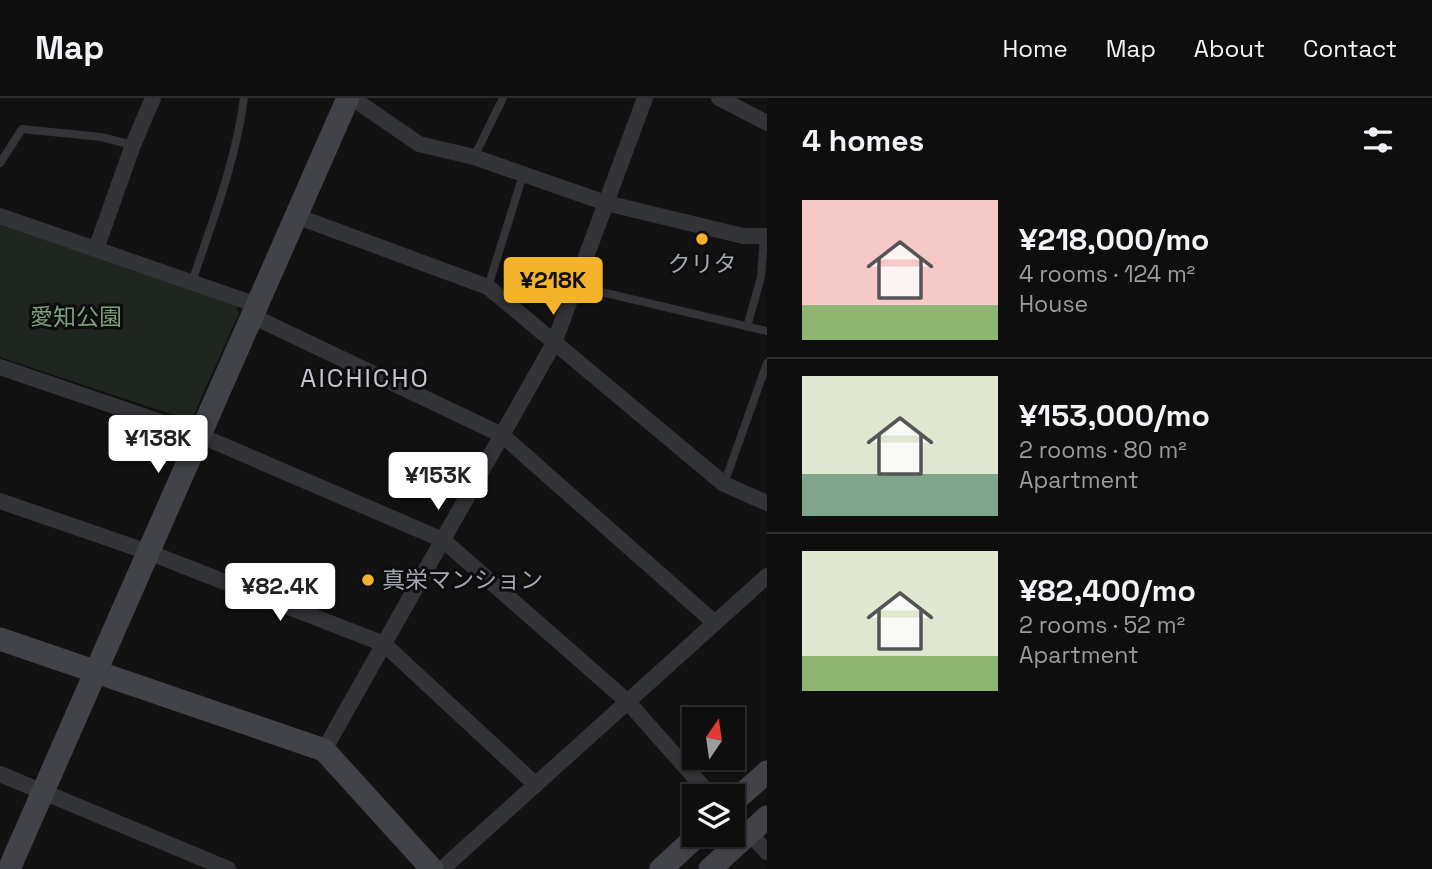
<!DOCTYPE html>
<meta charset="utf-8">
<style>
body{margin:0;font-family:"Space Grotesk","Noto Sans JP",sans-serif;background:#1c1c1c;color:#f1f3f6;height:100vh;display:flex;flex-direction:column;font-size:26px;white-space:nowrap}
*{box-sizing:border-box;margin:0}
p{font-size:23px;color:#9b9c9e}
.icon{flex:none;width:38px;height:38px;fill:none;stroke:currentColor;stroke-width:2;stroke-linecap:round;stroke-linejoin:round}
.map{position:relative;flex:1;overflow:hidden}
.panel{display:flex;flex-direction:column;background:#0e0e0e;width:665px}
.panel>*{flex:none}
.needle{width:46px;rotate:13deg}
.buttons{position:absolute;left:682px;top:609px;display:grid;gap:14px}
.buttons a{display:grid;place-items:center;width:63px;height:63px;border-radius:0px;background:#0e0e0e;box-shadow:0 2px 5px #0004,0 0 0 2px #2e2e2e;font-size:35px}
.price{position:absolute;translate:-50% -60px;padding:0 16px;border-radius:7px;background:#fff;color:#222;font-size:23px;line-height:46px;filter:drop-shadow(0 2px 4px #0008)}
.price::after{content:'';position:absolute;left:50%;top:42px;width:21px;height:16px;margin-left:-10px;background:inherit;clip-path:polygon(0 0,100% 0,50% 100%)}
.price.active{background:#f4b32a;color:#111}
ul{padding:0;list-style:none}
li{display:flex;align-items:center;gap:21px;height:175px;padding:0 35px}
li+li{border-top:2px solid #2e2e2e}
li span{display:grid;place-items:center;flex:none;width:196px;height:140px;border-radius:0px;color:#555}
li>.icon{margin-inline-start:auto}
span .icon{width:84px;height:84px;fill:#fffc;stroke-width:1}
li b{font-size:30px}
h2{display:flex;justify-content:space-between;align-items:center;height:84px;padding:0 35px;font-size:30px}
header{display:flex;align-items:center;gap:42px;box-sizing:border-box;height:98px;padding:0 35px;background:#0e0e0e;border-bottom:2px solid #2e2e2e}
header strong{font-size:33px}
nav{display:flex;gap:38px;margin-inline-start:auto;font-size:24px}
main{display:flex;flex:1;min-height:0}
.map>svg:first-child{display:block}
</style>
<header>
<strong>Map</strong>
<nav><a>Home</a><a>Map</a><a>About</a><a>Contact</a></nav>
</header>
<main>
<div class="map">
<svg width="767" height="771" viewBox="0 0 767 771">
<rect width="100%" height="100%" fill="#121213"/>
<!-- green -->
<polygon fill="#1e261f" points="0,125 236,208 239,215 191,323 0,259"/>
<g fill="none" stroke-linecap="round" stroke-linejoin="round">
<!-- lane -->
<g stroke="#333438" stroke-width="8">
<polyline points="474,59 503,0"/>
<polyline points="0,65 22,31 101,39 133,47"/>
<path d="M 192,184 C 212,124 236,63 244,0"/>
<polyline points="576,188 767,233"/>
<polyline points="488,189 523,77"/>
<polyline points="747,229 761,179 764,138"/>
<polyline points="724,386 767,265"/>
</g>
<!-- street -->
<g stroke="#333438" stroke-width="16">
<polyline points="352,0 419,46 474,59 606,105 743,138 767,138"/>
<polyline points="719,0 767,25"/>
<polyline points="0,118 257,207"/>
<polyline points="296,118 488,189 724,386 767,405"/>
<polyline points="96,151 133,47 153,0"/>
<polyline points="252,218 502,337 715,525"/>
<polyline points="0,269 199,337 443,442 628,604 711,698"/>
<polyline points="0,403 148,454 384,546 536,687"/>
<polyline points="324,652 554,245 645,0"/>
<polyline points="0,676 228,771"/>
<polyline points="749,735 767,754"/>
<polyline points="442,771 767,478"/>
</g>
<!-- secondary -->
<g stroke="#414348" stroke-width="23">
<polyline points="0,541 324,652 432,771"/>
<polyline points="733,704 767,674"/>
<polyline points="9,771 348,0"/>
<polyline points="661,771 698,737"/>
<polyline points="710,771 767,719"/>
</g>
</g>
<!-- markers -->
<g fill="#f4b32a" stroke="#0d0d0e" stroke-width="2.5">
<circle cx="702" cy="141" r="7"/>
<circle cx="368" cy="482" r="7"/>
</g>
<g text-anchor="middle" dominant-baseline="central" stroke-width="6" stroke-linejoin="round" paint-order="stroke">
<!-- poi labels -->
<g font-size="23" fill="#a3a8b4" stroke="#0d0d0e">
<text x="702" y="166">クリタ</text>
<text x="382" y="482" text-anchor="start">真栄マンション</text>
</g>
<!-- park labels -->
<g font-size="23" fill="#7aa07c" stroke="#0d0d0e">
<text x="76" y="219">愛知公園</text>
</g>
<!-- quarter labels -->
<g font-size="26" letter-spacing="2" fill="#c4c7d0" stroke="#0d0d0e">
<text x="365" y="280">AICHICHO</text>
</g>
</g>
</svg>
<div class="buttons">
<a><svg class="needle" viewBox="-14 -14 28 28"><path d="M0-13l5 13h-10z" fill="#e53935"/><path d="M0 13l5-13h-10z" fill="#9b9c9e"/></svg></a>
<a><svg class="icon" aria-label="layers" viewBox="0 0 24 24"><path d="M12 4l9 5-9 5-9-5zM3 14l9 5 9-5"/></svg></a>
</div>
<b class="price active" style="left:553px;top:219px">¥218K</b>
<b class="price" style="left:158px;top:377px">¥138K</b>
<b class="price" style="left:438px;top:414px">¥153K</b>
<b class="price" style="left:280px;top:525px">¥82.4K</b>
</div>
<section class="panel">
<h2>4 homes<svg class="icon" aria-label="filters" viewBox="0 0 24 24"><path d="M4 7h16M4 17h16"/><circle cx="9" cy="7" r="2"/><circle cx="15" cy="17" r="2"/></svg></h2>
<ul>
<li><span style="background:linear-gradient(#f6c9c9 75%,#8fb573 0)"><svg class="icon" aria-label="home" viewBox="0 0 24 24"><path d="M3 11l9-7 9 7M6 9v11h12V9"/></svg></span><div><b>¥218,000/mo</b><p>4 rooms · 124 m²</p><p>House</p></div></li>
<li><span style="background:linear-gradient(#dfe7d0 70%,#7fa58c 0)"><svg class="icon" aria-label="home" viewBox="0 0 24 24"><path d="M3 11l9-7 9 7M6 9v11h12V9"/></svg></span><div><b>¥153,000/mo</b><p>2 rooms · 80 m²</p><p>Apartment</p></div></li>
<li><span style="background:linear-gradient(#dfe7d0 75%,#8fb573 0)"><svg class="icon" aria-label="home" viewBox="0 0 24 24"><path d="M3 11l9-7 9 7M6 9v11h12V9"/></svg></span><div><b>¥82,400/mo</b><p>2 rooms · 52 m²</p><p>Apartment</p></div></li>
</ul>
</section>
</main>
